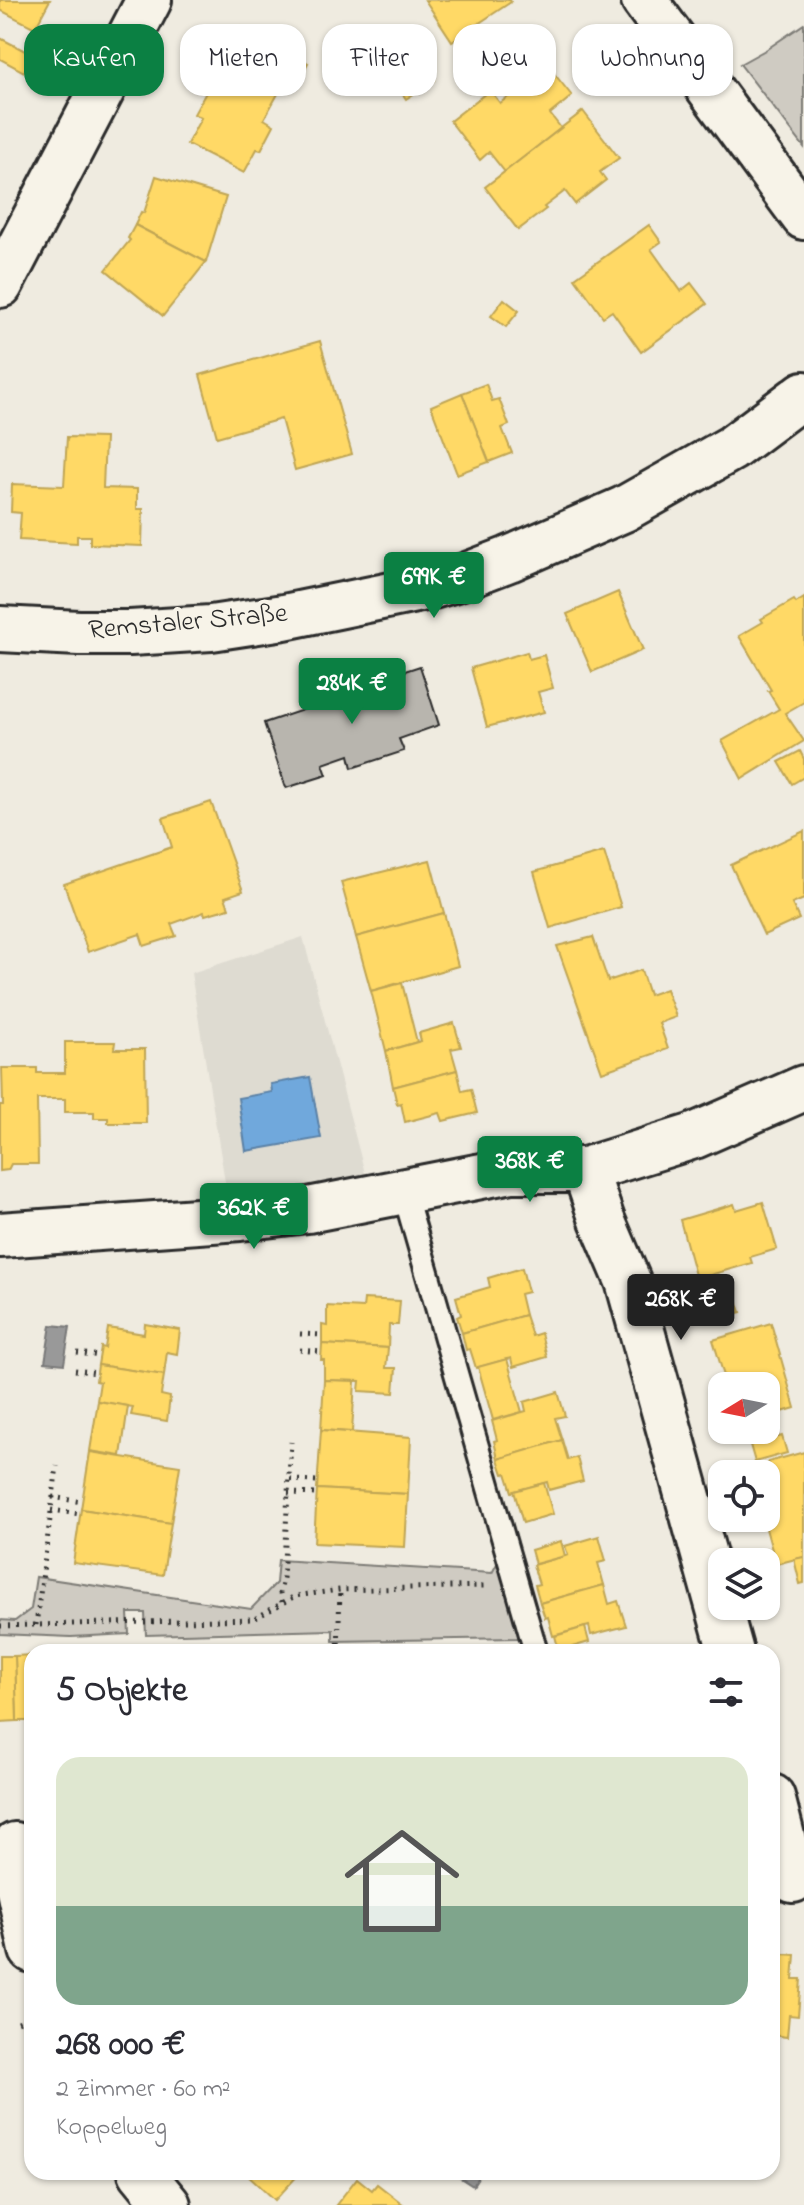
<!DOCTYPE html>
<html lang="de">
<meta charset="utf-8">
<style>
body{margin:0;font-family:"Indie Flower",sans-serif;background:#f7f7f7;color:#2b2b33;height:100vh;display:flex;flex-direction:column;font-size:30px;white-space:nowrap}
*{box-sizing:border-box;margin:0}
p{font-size:26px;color:#7c7c81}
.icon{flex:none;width:44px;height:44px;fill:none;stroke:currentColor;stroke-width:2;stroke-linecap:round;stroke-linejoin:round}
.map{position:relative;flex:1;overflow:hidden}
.side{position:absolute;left:24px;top:1644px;width:756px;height:536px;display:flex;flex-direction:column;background:#fff;border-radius:24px;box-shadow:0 2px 6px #0004}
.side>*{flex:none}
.banner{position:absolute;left:24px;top:24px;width:756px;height:72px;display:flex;gap:16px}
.needle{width:52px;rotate:260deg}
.controls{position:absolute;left:708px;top:1372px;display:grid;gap:16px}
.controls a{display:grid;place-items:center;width:72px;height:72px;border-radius:16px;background:#fff;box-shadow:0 2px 6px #0004;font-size:40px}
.price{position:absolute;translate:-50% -68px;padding:0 18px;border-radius:8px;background:#0b8043;color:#fff;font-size:26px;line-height:52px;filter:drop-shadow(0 2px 4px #0008)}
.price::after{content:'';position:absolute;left:50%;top:48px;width:24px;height:18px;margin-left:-12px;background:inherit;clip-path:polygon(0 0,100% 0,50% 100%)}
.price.current{background:#222;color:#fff}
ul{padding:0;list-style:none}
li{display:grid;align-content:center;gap:16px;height:424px;padding:0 32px}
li+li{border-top:2px solid #e1e1e2}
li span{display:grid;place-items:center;height:248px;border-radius:24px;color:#555}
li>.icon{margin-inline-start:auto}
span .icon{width:144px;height:144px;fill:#fffc;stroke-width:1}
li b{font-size:34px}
h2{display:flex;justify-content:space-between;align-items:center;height:96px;padding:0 32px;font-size:34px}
.tag{padding:0 28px;border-radius:24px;background:#fff;box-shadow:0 2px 6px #0004;font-size:28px;line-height:72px}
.tag.current{background:#0b8043;color:#fff}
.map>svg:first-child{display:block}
</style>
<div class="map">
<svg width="804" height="2205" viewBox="0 0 804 2205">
<rect width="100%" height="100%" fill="#efebe0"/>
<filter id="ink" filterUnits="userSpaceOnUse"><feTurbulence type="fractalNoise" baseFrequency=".0125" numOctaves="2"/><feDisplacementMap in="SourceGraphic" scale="16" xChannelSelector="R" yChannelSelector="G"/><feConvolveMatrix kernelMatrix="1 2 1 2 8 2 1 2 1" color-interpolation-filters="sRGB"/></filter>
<g filter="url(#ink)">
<!-- built -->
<polygon fill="#dedbd1" points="303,937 367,1181 228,1200 191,973"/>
<!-- green -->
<g fill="#cfcbc2" stroke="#7d7b76" stroke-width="2">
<polygon points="804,24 804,147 740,64 767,49"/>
<polygon points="278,1560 492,1573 499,1560 522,1638 333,1641 333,1630 146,1635 145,1613 128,1613 129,1634 71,1637 0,1634 0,1620 15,1621 31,1609 36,1577 251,1609 276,1583"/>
</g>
<!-- homes -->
<g fill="#ffd966" stroke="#bfa554" stroke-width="2">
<polygon points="0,0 50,0 35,28 0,10"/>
<polygon points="425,0 510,0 511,2 452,41"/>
<polygon points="242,27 308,63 294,88 284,83 264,119 274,125 261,150 257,149 244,173 187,144 201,118 194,114"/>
<polygon points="0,38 33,55 24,72 0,59"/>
<polygon points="545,62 572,96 550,114 561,128 505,172 489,152 480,160 450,121 490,90 500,103 508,97 505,93"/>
<polygon points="425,64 435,80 406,99 395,83"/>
<polygon points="583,111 619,158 600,172 606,180 575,204 565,191 544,207 546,209 518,230 485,187"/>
<polygon points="156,176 226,197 206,262 135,225 141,212 144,213"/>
<polygon points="135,225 206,262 163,316 106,270 130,240 128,238"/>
<polygon points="649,225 661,242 651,249 681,291 691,283 707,304 641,352 612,311 603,317 575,278"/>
<polygon points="504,299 519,311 506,327 491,316"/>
<polygon points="320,341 352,454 295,470 281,419 217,437 200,375"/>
<polygon points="486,384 492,401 499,399 509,425 502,428 512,453 489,462 462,393"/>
<polygon points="462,393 489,462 457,474 431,406"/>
<polygon points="67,437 105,438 103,488 137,489 137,509 143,509 142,546 90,544 90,536 77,536 77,543 19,540 21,513 11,512 12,484 64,486"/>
<polygon points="618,592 643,650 592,672 567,614"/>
<polygon points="804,598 804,702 785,713 804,741 742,779 722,741 779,709 768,691 771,690 739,636 763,622 761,619 794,600 796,603"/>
<polygon points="527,652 529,659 544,655 553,688 538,692 544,712 487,727 471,668"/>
<polygon points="800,751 804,759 804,777 792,784 779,762"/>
<polygon points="211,802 243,891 225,897 229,908 205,915 204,912 171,924 176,936 144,946 140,934 88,952 64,884 172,847 163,818"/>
<polygon points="804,831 804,899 792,904 799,919 764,935 731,865"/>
<polygon points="604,852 621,907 550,928 534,872"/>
<polygon points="430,860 444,913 356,937 341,882"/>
<polygon points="444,913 458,966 371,991 356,937"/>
<polygon points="593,937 608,981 641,970 649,995 666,989 676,1017 659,1023 668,1049 602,1072 557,946"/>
<polygon points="402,983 417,1042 386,1051 371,991"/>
<polygon points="454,1023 461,1047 451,1049 457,1070 393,1087 386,1051 421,1041 419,1033"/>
<polygon points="65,1042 115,1042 114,1049 145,1049 146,1123 108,1123 108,1118 94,1118 94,1112 65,1112 65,1099 37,1099 38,1164 11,1164 8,1170 0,1171 0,1105 3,1105 2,1068 37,1068 37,1073 65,1073"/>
<polygon points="457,1070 462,1091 471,1089 477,1113 443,1121 440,1113 405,1122 401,1103 397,1104 393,1087"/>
<polygon points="763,1202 777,1249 750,1257 752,1263 696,1279 680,1220 734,1204 736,1210"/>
<polygon points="522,1268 528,1292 520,1294 525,1315 462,1333 457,1317 461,1315 456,1297 490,1287 488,1278"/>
<polygon points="734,1292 741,1312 707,1322 702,1301"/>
<polygon points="364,1299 400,1301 398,1325 389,1325 388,1348 322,1344 322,1325 327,1326 327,1306 363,1308"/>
<polygon points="525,1315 532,1336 541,1333 547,1357 513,1367 511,1358 476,1368 470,1349 466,1350 462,1333"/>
<polygon points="771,1323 795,1408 766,1417 766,1386 727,1386 713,1340"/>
<polygon points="145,1324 180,1330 177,1354 167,1352 164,1375 98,1365 101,1347 105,1348 108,1328 144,1334"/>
<polygon points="322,1344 388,1348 386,1368 396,1368 394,1393 359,1391 360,1381 324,1380 324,1360 321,1360"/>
<polygon points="507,1359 522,1412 493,1420 478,1367"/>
<polygon points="98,1365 164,1375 161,1395 170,1397 167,1421 131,1415 133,1407 97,1401 100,1382 96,1381"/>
<polygon points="324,1380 355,1381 352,1432 321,1430"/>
<polygon points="558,1392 565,1416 555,1418 562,1440 498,1459 494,1441 497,1440 492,1421 526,1411 524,1402"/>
<polygon points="98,1401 128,1406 121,1456 90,1451"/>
<polygon points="321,1430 411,1437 408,1494 317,1489"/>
<polygon points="782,1436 787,1453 755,1462 750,1445"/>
<polygon points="562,1440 568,1460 577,1457 583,1481 549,1490 547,1482 512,1492 506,1473 503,1474 498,1459"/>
<polygon points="90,1452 180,1466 171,1523 81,1509"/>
<polygon points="804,1452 804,1557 776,1564 763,1518 766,1518 766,1487 773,1485 768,1462"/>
<polygon points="544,1483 553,1514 523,1523 514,1491"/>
<polygon points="317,1489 408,1494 405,1547 314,1543"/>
<polygon points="81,1509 171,1523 163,1575 73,1563"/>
<polygon points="599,1536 606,1561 598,1563 604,1585 540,1603 535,1585 539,1584 533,1565 568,1555 565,1546"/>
<polygon points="561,1541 565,1556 535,1564 531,1550"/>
<polygon points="804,1557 804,1583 800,1584 794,1559"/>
<polygon points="604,1585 609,1604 618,1601 626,1626 591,1635 589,1626 553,1636 548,1617 545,1618 540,1603"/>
<polygon points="585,1627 589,1642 559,1651 555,1636"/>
<polygon points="32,1655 32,1721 17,1721 15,1656"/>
<polygon points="0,1656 15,1656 17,1721 0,1722"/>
<polygon points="772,1953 795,1955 793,1979 801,1979 798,2016 789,2015 787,2037 772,2035"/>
<polygon points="245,2172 301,2172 275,2200"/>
<polygon points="357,2178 372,2190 377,2184 404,2205 336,2205"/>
</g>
<!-- schools -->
<polygon fill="#6fa8dc" stroke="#5b82a7" stroke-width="2" points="310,1077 321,1138 246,1151 238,1098 272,1092 271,1084"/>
<!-- industry -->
<g fill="#999" stroke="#787878" stroke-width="2">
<polygon points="51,1325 70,1327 64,1364 45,1362"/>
<polygon points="451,2172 482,2172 473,2186"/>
</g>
<!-- building -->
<polygon fill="#b8b5ae" stroke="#2b2b2b" stroke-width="2" points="420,666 439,725 399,739 404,751 352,768 349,755 323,764 327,775 286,788 264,723 306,709 304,704"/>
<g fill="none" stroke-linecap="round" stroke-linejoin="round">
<!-- lane casing -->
<g stroke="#2b2b2b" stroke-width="28">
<polyline id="lane" points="404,1192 536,1652"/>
</g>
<!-- street casing -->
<g stroke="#2b2b2b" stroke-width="50">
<g id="street">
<polyline points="644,0 804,217"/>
<polyline points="0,285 149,0"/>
<polyline points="0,629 79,633 130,633 211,628 284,617 430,587 462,577 509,559 624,509 732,448 804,394"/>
<polyline points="585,1170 602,1220 628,1281 731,1652"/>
<polyline points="0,1235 240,1218 308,1210 512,1170 585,1170 694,1136 804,1088"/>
<polyline points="772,1797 793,1880"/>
<polyline points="15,1845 16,1876 32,1950"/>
<polyline points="141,2172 168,2205"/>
</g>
</g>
<!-- path -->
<g stroke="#2b2b2b" stroke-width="5" stroke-dasharray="2 6" stroke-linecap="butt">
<polyline points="300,1334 322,1335"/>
<polyline points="300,1350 321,1352"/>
<polyline points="77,1353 100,1356"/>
<polyline points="75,1370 97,1373"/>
<polyline points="290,1480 318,1481"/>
<polyline points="288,1493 317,1494"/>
<polyline points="52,1497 82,1502"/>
<polyline points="51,1510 80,1514"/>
<polyline points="282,1602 280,1593 283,1578 291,1442"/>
<polyline points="36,1625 57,1466"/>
<polyline points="0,1626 254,1619 295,1596 340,1590 484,1586"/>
<polyline points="338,1652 340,1590"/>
<polyline points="18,2022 23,2020"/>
</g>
<!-- lane -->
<use href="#lane" stroke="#f7f3e8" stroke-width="22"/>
<!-- street -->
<use href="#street" stroke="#f7f3e8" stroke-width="44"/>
</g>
</g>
<g text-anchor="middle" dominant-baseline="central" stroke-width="8" stroke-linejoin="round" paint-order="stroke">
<!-- street labels -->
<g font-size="28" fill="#2b2b2b" stroke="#f7f3e8">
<text transform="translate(188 623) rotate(-5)">Remstaler Straße</text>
</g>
</g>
</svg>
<div class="controls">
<a><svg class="needle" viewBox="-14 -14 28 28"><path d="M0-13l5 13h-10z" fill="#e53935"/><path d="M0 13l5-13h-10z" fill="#7c7c81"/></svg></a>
<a><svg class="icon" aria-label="locate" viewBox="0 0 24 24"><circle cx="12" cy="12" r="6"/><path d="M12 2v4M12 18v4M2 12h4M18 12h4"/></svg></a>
<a><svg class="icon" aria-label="layers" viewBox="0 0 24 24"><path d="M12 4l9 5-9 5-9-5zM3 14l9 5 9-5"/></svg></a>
</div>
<b class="price" style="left:434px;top:620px">699K €</b>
<b class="price" style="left:352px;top:726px">284K €</b>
<b class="price" style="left:530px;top:1204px">368K €</b>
<b class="price" style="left:254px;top:1251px">362K €</b>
<b class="price current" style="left:681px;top:1342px">268K €</b>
<div class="banner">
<a class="tag current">Kaufen</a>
<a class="tag">Mieten</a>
<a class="tag">Filter</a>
<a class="tag">Neu</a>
<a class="tag">Wohnung</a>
</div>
<section class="side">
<h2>5 Objekte<svg class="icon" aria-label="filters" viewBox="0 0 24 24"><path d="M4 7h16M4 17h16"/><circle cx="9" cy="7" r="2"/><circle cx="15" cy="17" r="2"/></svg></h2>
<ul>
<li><span style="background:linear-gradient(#dfe7d0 60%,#7fa58c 0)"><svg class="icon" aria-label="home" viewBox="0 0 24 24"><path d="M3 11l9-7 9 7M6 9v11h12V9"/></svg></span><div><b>268 000 €</b><p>2 Zimmer · 60 m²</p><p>Koppelweg</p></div></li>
</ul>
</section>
</div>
